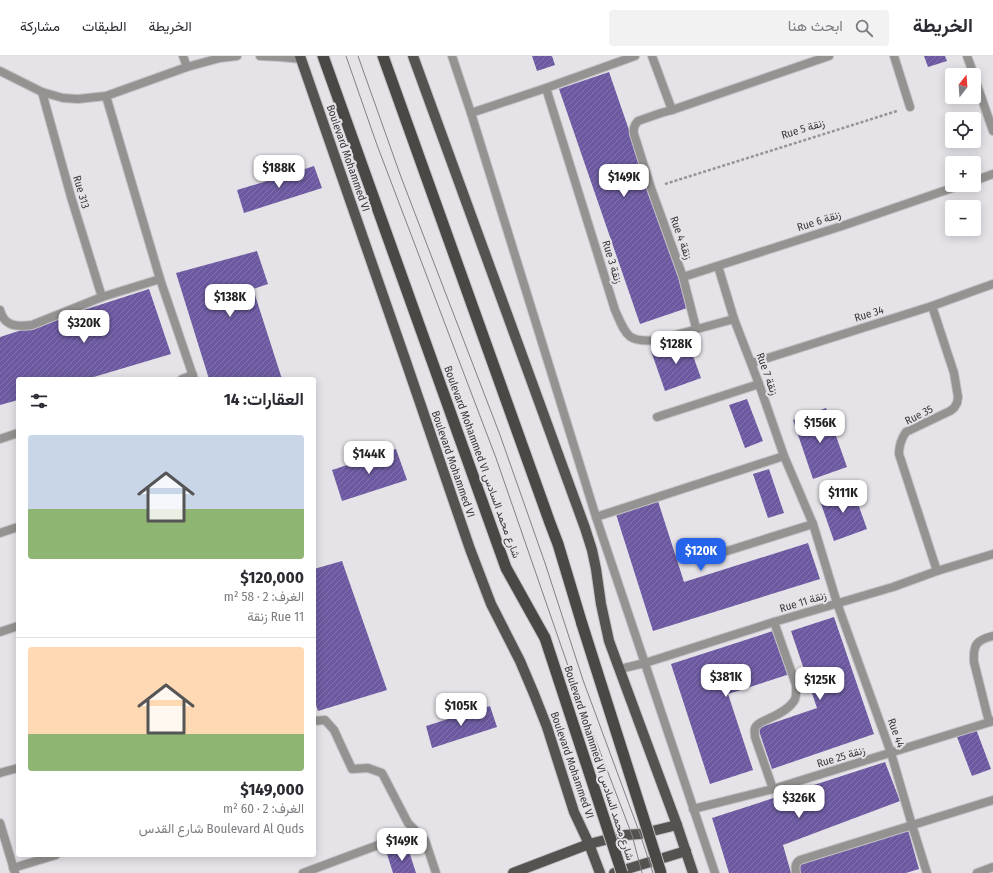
<!DOCTYPE html>
<html lang="ar">
<meta charset="utf-8">
<style>
body{margin:0;font-family:"Fira Sans Condensed",Vazirmatn,sans-serif;background:#f2f2f3;color:#2b2b33;direction:rtl;height:100vh;display:flex;flex-direction:column;font-size:15px;white-space:nowrap}
*{box-sizing:border-box;margin:0}
p{font-size:13px;color:#7c7c81}
.icon{flex:none;width:22px;height:22px;fill:none;stroke:currentColor;stroke-width:2;stroke-linecap:round;stroke-linejoin:round}
.map{position:relative;flex:1;overflow:hidden;direction:ltr}
.panel{position:absolute;left:16px;top:321px;width:300px;height:480px;display:flex;flex-direction:column;background:#fff;border-radius:4px;box-shadow:0 2px 10px #0003;direction:rtl}
.panel>*{flex:none}
.needle{width:26px;rotate:17deg}
.buttons{position:absolute;left:945px;top:12px;display:grid;gap:8px}
.buttons a{display:grid;place-items:center;width:36px;height:36px;border-radius:4px;background:#fff;box-shadow:0 2px 10px #0003;font-size:20px}
.price{position:absolute;translate:-50% -34px;padding:0 9px;border-radius:8px;background:#fff;color:#222;font-size:13px;line-height:26px;filter:drop-shadow(0 1px 2px #0008)}
.price::after{content:'';position:absolute;left:50%;top:24px;width:12px;height:9px;margin-left:-6px;background:inherit;clip-path:polygon(0 0,100% 0,50% 100%)}
.price.current{background:#2563eb;color:#fff}
ul{padding:0;list-style:none}
li{display:grid;align-content:center;gap:8px;height:212px;padding:0 12px}
li+li{border-top:1px solid #e1e1e2}
li span{display:grid;place-items:center;height:124px;border-radius:4px;color:#555}
li>.icon{margin-inline-start:auto}
span .icon{width:72px;height:72px;fill:#fffc;stroke-width:1}
li b{font-size:17px}
h2{display:flex;justify-content:space-between;align-items:center;height:48px;padding:0 12px;font-size:17px}
header{display:flex;align-items:center;gap:24px;box-sizing:border-box;height:56px;padding:0 20px;background:#fff;border-bottom:1px solid #e1e1e2}
header strong{font-size:19px}
nav{display:flex;gap:22px;margin-inline-start:auto;font-size:14px}
.search{width:280px;height:36px;background:#f2f2f3;display:flex;align-items:center;gap:10px;box-sizing:border-box;padding:0 14px;border-radius:4px;color:#7c7c81;font-size:15px}
.map>svg:first-child{display:block}
</style>
<header>
<strong>الخريطة</strong>
<div class="search"><svg class="icon" aria-label="search" viewBox="0 0 24 24"><circle cx="10" cy="10" r="6"/><path d="M15 15l6 6"/></svg>ابحث هنا</div>
<nav><a>الخريطة</a><a>الطبقات</a><a>مشاركة</a></nav>
</header>
<div class="map">
<svg width="993" height="817" viewBox="0 0 993 817">
<defs>
<pattern id="building-hatch" width="6" height="6" patternUnits="userSpaceOnUse"><rect width="6" height="6" fill="#6c59a1"/><path d="M-1 1l2-2M0 6l6-6M5 7l2-2" fill="none" stroke="#8274aa"/></pattern>
</defs>
<rect width="100%" height="100%" fill="#e6e3e8"/>
<!-- building -->
<g fill="url(#building-hatch)">
<polygon points="532,0 552,0 555,9 537,15"/>
<polygon points="924,0 945,0 947,5 928,11"/>
<polygon points="609,16 690,251 640,268 559,33"/>
<polygon points="314,110 322,132 244,157 237,134 274,123"/>
<polygon points="257,195 268,228 253,233 282,323 209,323 176,217"/>
<polygon points="149,233 171,298 87,323 18,323 18,344 0,349 0,281"/>
<polygon points="687,283 701,322 665,335 651,295"/>
<polygon points="747,343 763,385 745,392 729,349"/>
<polygon points="826,352 847,411 813,423 793,364"/>
<polygon points="396,393 407,424 342,445 332,414"/>
<polygon points="769,413 784,457 768,462 753,418"/>
<polygon points="852,431 867,473 834,485 819,442"/>
<polygon points="657,442 684,526 808,487 820,523 653,575 615,455"/>
<polygon points="342,505 387,634 318,655 314,643 314,513"/>
<polygon points="834,561 874,678 772,713 758,672 817,652 791,575"/>
<polygon points="776,574 790,618 728,638 753,714 710,728 671,608"/>
<polygon points="490,650 497,671 432,692 426,670"/>
<polygon points="976,673 991,713 972,720 957,681"/>
<polygon points="885,706 900,745 783,789 791,817 729,817 712,762"/>
<polygon points="908,774 919,813 906,817 800,817 797,809"/>
<polygon points="408,792 416,817 393,817 387,798"/>
</g>
<g fill="none" stroke-linecap="round" stroke-linejoin="round">
<!-- service casing -->
<g stroke="#c4c1c5" stroke-width="10">
<g id="service">
<polyline points="314,665 325,664 334,674 352,713 368,712 382,717 408,767 417,776"/>
<polyline points="303,817 389,785 417,776 425,784 436,817"/>
</g>
</g>
<!-- minor casing -->
<g stroke="#c4c1c5" stroke-width="10">
<g id="minor">
<polyline points="183,0 187,11"/>
<polyline points="260,0 280,1 301,3"/>
<polyline points="452,0 471,57 596,461 715,817"/>
<polyline points="652,0 672,54"/>
<polyline points="894,0 910,51"/>
<polyline points="967,0 974,19"/>
<polyline points="0,15 42,36 63,42 78,43 106,40 187,11 220,2 237,0"/>
<polyline points="974,20 993,75"/>
<path d="M 546,32 L 615,254 C 626,279 627,287 657,284 L 734,263"/>
<polyline points="42,36 71,141 102,241"/>
<polyline points="106,40 160,223 194,323"/>
<polyline points="471,57 546,32 635,0"/>
<polyline points="974,125 993,118"/>
<polyline points="718,210 734,263 759,328 784,400 813,468 837,547 891,697 912,769 927,817"/>
<polyline points="683,221 845,169 961,129"/>
<path d="M 932,250 L 954,317 L 958,341 L 957,347 L 954,352 L 950,355 L 906,376 C 901,383 899,389 899,398 L 937,515"/>
<path d="M 0,254 C 4,271 18,271 32,269 L 102,241 L 160,223"/>
<path d="M 696,272 L 683,221 L 651,132 L 634,78 C 633,73 634,69 638,65 L 661,57 L 672,54 L 829,0"/>
<polyline points="752,307 932,250 993,228"/>
<polyline points="182,323 193,319"/>
<polyline points="657,361 759,328"/>
<polyline points="0,383 18,377"/>
<polyline points="596,461 784,400"/>
<polyline points="0,477 18,471"/>
<polyline points="705,502 813,468"/>
<polyline points="0,576 18,570"/>
<polyline points="620,613 645,607 774,566 893,531 937,515 993,498"/>
<path d="M 989,666 L 974,606 C 973,589 976,584 993,580"/>
<polyline points="0,717 18,712"/>
<path d="M 773,733 L 755,681 C 755,678 754,675 755,672 C 757,667 764,665 768,663 C 777,659 788,654 794,645 C 797,641 796,634 796,629 L 774,566"/>
<polyline points="693,753 773,733 993,665"/>
<polyline points="0,767 15,817"/>
<polyline points="13,812 56,799"/>
<path d="M 796,817 C 795,811 795,807 800,804 L 993,744"/>
<polyline points="977,817 993,811"/>
</g>
</g>
<!-- primary casing -->
<g stroke="#c4c1c5" stroke-width="12">
<g id="primary">
<polyline points="300,0 404,300 470,493 491,548 520,605 534,638 547,671 574,756 589,788 600,817"/>
<polyline points="413,0 585,472 592,494 596,513 601,548 609,585 677,769 693,817"/>
<polyline points="513,817 589,788 625,779 640,778 677,769"/>
<polyline points="614,817 686,795"/>
</g>
</g>
<!-- trunk casing -->
<g stroke="#c4c1c5" stroke-width="13">
<g id="trunk">
<polyline points="323,0 506,512 545,582"/>
<polyline points="383,0 550,467 558,488 582,568"/>
</g>
</g>
<!-- path -->
<polyline stroke="#979498" stroke-width="2.5" stroke-dasharray="3 2" stroke-linecap="butt" points="665,128 897,55"/>
<!-- service -->
<use href="#service" stroke="#959391" stroke-width="8"/>
<!-- minor -->
<use href="#minor" stroke="#959391" stroke-width="8"/>
<!-- primary -->
<use href="#primary" stroke="#55524f" stroke-width="10"/>
<!-- trunk -->
<use href="#trunk" stroke="#4a4744" stroke-width="11"/>
<!-- tram -->
<g stroke="#838084" stroke-width="1">
<polyline points="346,0 377,89 496,402 576,633 632,779 642,817"/>
<polyline points="358,0 401,121 500,379 545,507 583,624 640,778 653,817"/>
</g>
<!-- trunk-bridge casing -->
<g stroke="#c4c1c5" stroke-width="13" stroke-linecap="butt">
<g id="trunk-bridge">
<polyline points="582,568 661,817"/>
<polyline points="545,582 622,817"/>
</g>
</g>
<!-- trunk-bridge -->
<use href="#trunk-bridge" stroke="#4a4744" stroke-width="11"/>
</g>
<g text-anchor="middle" dominant-baseline="central" stroke-width="4" stroke-linejoin="round" paint-order="stroke">
<!-- street labels -->
<g font-size="11" fill="#3b393b" stroke="#e6e3e8">
<text transform="translate(803 73) rotate(-17)">Rue 5 زنقة</text>
<text transform="translate(348 102) rotate(71)">Boulevard Mohammed VI</text>
<text transform="translate(81 136) rotate(74)">Rue 313</text>
<text transform="translate(819 165) rotate(-18)">Rue 6 زنقة</text>
<text transform="translate(681 182) rotate(70)">Rue 4 زنقة</text>
<text transform="translate(612 206) rotate(73)">Rue 3 زنقة</text>
<text transform="translate(869 258) rotate(-17)">Rue 34</text>
<text transform="translate(767 318) rotate(70)">Rue 7 زنقة</text>
<text transform="translate(919 359) rotate(-27)">Rue 35</text>
<text transform="translate(482 406) rotate(70)">Boulevard Mohammed VI شارع محمد السادس</text>
<text transform="translate(453 408) rotate(71)">Boulevard Mohammed VI</text>
<text transform="translate(803 546) rotate(-17)">Rue 11 زنقة</text>
<text transform="translate(896 677) rotate(70)">Rue 44</text>
<text transform="translate(841 701) rotate(-17)">Rue 25 زنقة</text>
<text transform="translate(599 707) rotate(72)">Boulevard Mohammed VI شارع محمد السادس</text>
<text transform="translate(572 709) rotate(71)">Boulevard Mohammed VI</text>
</g>
</g>
</svg>
<div class="buttons">
<a><svg class="needle" viewBox="-14 -14 28 28"><path d="M0-13l5 13h-10z" fill="#e53935"/><path d="M0 13l5-13h-10z" fill="#7c7c81"/></svg></a>
<a><svg class="icon" aria-label="locate" viewBox="0 0 24 24"><circle cx="12" cy="12" r="6"/><path d="M12 2v4M12 18v4M2 12h4M18 12h4"/></svg></a>
<a>+</a>
<a>−</a>
</div>
<b class="price" style="left:279px;top:133px">$188K</b>
<b class="price" style="left:624px;top:142px">$149K</b>
<b class="price" style="left:230px;top:262px">$138K</b>
<b class="price" style="left:84px;top:288px">$320K</b>
<b class="price" style="left:676px;top:309px">$128K</b>
<b class="price" style="left:820px;top:388px">$156K</b>
<b class="price" style="left:369px;top:419px">$144K</b>
<b class="price" style="left:843px;top:458px">$111K</b>
<b class="price current" style="left:701px;top:516px">$120K</b>
<b class="price" style="left:726px;top:642px">$381K</b>
<b class="price" style="left:820px;top:645px">$125K</b>
<b class="price" style="left:461px;top:671px">$105K</b>
<b class="price" style="left:799px;top:763px">$326K</b>
<b class="price" style="left:402px;top:806px">$149K</b>
<section class="panel">
<h2>العقارات: 14<svg class="icon" aria-label="filters" viewBox="0 0 24 24"><path d="M4 7h16M4 17h16"/><circle cx="9" cy="7" r="2"/><circle cx="15" cy="17" r="2"/></svg></h2>
<ul>
<li><span style="background:linear-gradient(#c9d6e8 60%,#8fb573 0)"><svg class="icon" aria-label="home" viewBox="0 0 24 24"><path d="M3 11l9-7 9 7M6 9v11h12V9"/></svg></span><div><b>$120,000</b><p>الغرف: 2 · 58 m²</p><p>Rue 11 زنقة</p></div></li>
<li><span style="background:linear-gradient(#ffd9b3 70%,#8fb573 0)"><svg class="icon" aria-label="home" viewBox="0 0 24 24"><path d="M3 11l9-7 9 7M6 9v11h12V9"/></svg></span><div><b>$149,000</b><p>الغرف: 2 · 60 m²</p><p>Boulevard Al Quds شارع القدس</p></div></li>
</ul>
</section>
</div>
